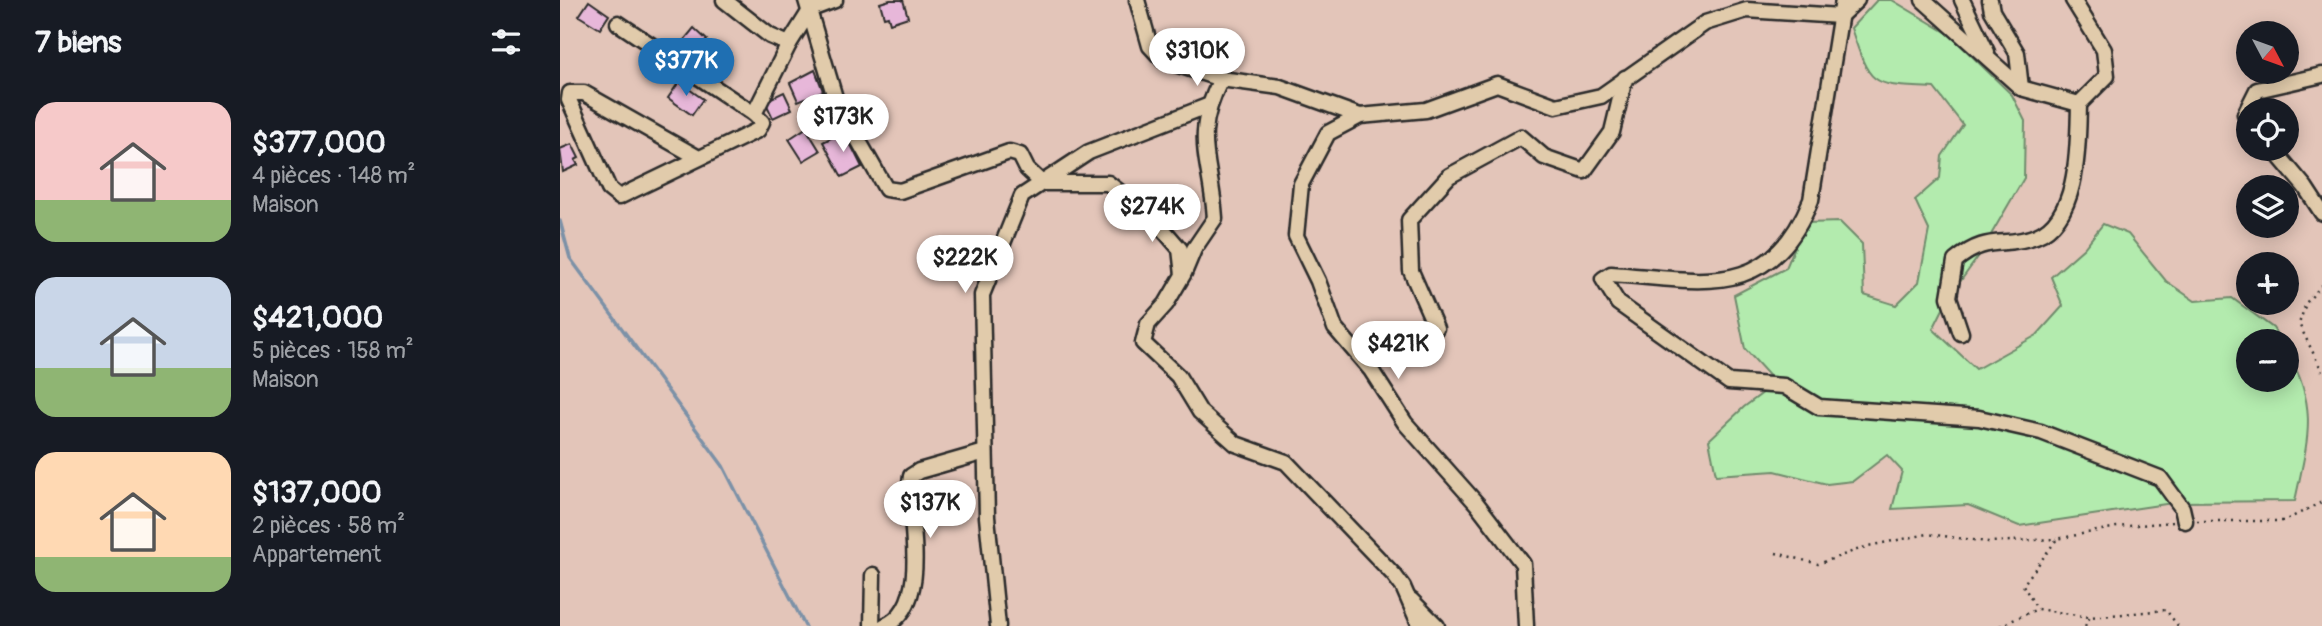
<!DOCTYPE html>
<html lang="fr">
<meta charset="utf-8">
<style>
body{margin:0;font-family:Pangolin,sans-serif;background:#20242c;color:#f1f3f6;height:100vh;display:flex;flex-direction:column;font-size:26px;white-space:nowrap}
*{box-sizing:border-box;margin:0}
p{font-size:23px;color:#9ea1a6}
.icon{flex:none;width:38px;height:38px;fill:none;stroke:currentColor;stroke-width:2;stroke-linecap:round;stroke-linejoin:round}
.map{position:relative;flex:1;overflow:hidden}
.details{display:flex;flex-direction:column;background:#171b24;width:560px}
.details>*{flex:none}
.needle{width:46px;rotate:131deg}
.buttons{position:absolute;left:1676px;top:21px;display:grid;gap:14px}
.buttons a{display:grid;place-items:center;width:63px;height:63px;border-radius:50%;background:#171b24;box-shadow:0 4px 18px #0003;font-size:35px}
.price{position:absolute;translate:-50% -60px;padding:0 16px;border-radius:24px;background:#fff;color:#222;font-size:23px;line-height:46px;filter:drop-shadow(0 2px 4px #0008)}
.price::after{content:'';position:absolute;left:50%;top:42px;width:21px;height:16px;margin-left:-10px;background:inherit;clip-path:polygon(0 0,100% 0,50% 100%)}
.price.on{background:#1f6fb2;color:#fff}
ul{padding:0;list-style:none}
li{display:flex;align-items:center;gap:21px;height:175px;padding:0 35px}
li span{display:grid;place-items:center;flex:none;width:196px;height:140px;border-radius:21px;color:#555}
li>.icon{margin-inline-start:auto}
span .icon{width:84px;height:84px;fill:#fffc;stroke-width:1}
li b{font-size:30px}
h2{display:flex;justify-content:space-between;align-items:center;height:84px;padding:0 35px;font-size:30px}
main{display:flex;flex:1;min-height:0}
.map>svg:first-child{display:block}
</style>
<main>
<section class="details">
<h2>7 biens<svg class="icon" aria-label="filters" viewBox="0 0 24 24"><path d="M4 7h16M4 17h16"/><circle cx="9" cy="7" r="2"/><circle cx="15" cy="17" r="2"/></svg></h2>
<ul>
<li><span style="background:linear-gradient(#f6c9c9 70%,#8fb573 0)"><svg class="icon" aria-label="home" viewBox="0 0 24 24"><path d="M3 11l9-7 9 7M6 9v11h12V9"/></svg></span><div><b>$377,000</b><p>4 pièces · 148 m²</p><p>Maison</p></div></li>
<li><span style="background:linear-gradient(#c9d6e8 65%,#8fb573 0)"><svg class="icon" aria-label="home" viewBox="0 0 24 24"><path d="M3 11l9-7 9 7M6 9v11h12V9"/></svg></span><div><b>$421,000</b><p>5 pièces · 158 m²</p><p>Maison</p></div></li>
<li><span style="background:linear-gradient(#ffd9b3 75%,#8fb573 0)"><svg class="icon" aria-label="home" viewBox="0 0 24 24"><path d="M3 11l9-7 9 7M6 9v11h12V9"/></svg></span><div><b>$137,000</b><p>2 pièces · 58 m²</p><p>Appartement</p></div></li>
</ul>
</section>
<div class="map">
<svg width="1762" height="626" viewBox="0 0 1762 626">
<rect width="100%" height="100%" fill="#e3c5b9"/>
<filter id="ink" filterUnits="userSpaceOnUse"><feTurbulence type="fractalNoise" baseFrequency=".0143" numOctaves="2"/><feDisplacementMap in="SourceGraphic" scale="14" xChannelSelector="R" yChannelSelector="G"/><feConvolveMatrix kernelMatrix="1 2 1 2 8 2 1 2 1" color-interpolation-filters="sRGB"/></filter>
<g filter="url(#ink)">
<!-- green -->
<path fill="#b3ebae" stroke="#6f8b6c" stroke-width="2" d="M 1317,0 L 1332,0 L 1389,34 L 1452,95 L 1465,121 L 1464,178 L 1418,257 L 1389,297 L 1373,329 L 1416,369 L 1477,335 L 1503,306 L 1491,277 L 1524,248 L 1543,224 L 1568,234 L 1606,281 L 1635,301 L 1672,298 L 1713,328 L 1721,341 L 1689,341 L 1689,380 L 1727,380 L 1727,352 C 1760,407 1747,443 1735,501 L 1619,502 L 1459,526 L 1408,505 L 1332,509 L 1342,471 L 1327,455 L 1293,481 L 1267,484 L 1215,471 L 1156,475 L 1149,440 L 1184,407 L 1216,383 L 1185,349 L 1174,295 L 1226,268 L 1245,223 L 1280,222 L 1302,244 L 1304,295 L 1336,305 L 1359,282 L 1369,230 L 1355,200 L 1380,178 L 1382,156 L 1403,125 L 1374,88 C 1311,85 1311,88 1291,28 Z"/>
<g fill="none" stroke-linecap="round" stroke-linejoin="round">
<!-- stream -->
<polyline stroke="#7b91a7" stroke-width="3.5" points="0,221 10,258 163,466 245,626"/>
</g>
<!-- building -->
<g fill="#e7b7d9" stroke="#2b2b2b" stroke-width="2">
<polygon points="330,0 343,0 348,17 330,23 328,16 324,17 320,3"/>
<polygon points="29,1 49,15 40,29 19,16"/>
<polygon points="134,28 147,40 134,56 120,45"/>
<polygon points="255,70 263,91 238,101 230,83"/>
<polygon points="119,82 143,99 132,115 108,98"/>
<polygon points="224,92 232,109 213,118 205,101"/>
<polygon points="246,128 260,151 243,161 229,139"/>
<polygon points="284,131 302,167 282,177 263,142"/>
<polygon points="12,144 19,158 15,160 18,165 3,172 0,149"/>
</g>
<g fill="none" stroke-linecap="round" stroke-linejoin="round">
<!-- minor casing -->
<g stroke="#2b2b2b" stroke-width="19">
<g id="minor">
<polyline points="164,0 210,36 229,44"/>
<polyline points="246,0 276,101 326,189 340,191 449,152 460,155 467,169 482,183 548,183 594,219 620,249 623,275 606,304 588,324 583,343 618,376 640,412 676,444 726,462 834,575 843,587 860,626"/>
<polyline points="577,0 590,46 603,60 661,79"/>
<path d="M 1283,0 L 1251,200 C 1209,302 1141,280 1051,274 L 1043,279 L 1058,303 L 1169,382 L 1224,386 L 1259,407 L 1419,418 L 1481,432 L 1600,478 L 1622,508 L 1625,521"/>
<polyline points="1363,0 1461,88 1519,104 1547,76 1544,50 1513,0"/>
<polyline points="1402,0 1427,52"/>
<polyline points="1430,0 1432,11 1457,53 1461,88"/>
<polyline points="58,23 194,114"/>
<polyline points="1689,119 1685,114 1697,90 1762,75"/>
<polyline points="1713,149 1745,187 1762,213"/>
<polyline points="137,157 24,93 10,93 9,100 49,189 59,197 198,130 202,122 194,114 229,44 251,9 275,0"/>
<path d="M 624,273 L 634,249 L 655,218 C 651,158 631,139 661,79 L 720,87 L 800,116"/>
<polyline points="876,328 851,271 849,220 889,176 961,137 984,157 1024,171 1052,132 1065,78"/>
<path d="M 1401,333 L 1389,297 L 1395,261 C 1429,233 1442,249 1476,236 C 1520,219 1518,142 1519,104"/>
<polyline points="851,600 877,626"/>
<polyline points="312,626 313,575"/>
<path d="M 324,626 C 369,608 352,529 349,490 L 351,476 L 359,471 L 425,452"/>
<polyline points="438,626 427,517 422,295 462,196 529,152 647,106"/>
<polyline points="966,626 963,564 917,504 845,423 811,370 775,328 758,281 736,236 741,184 768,133 800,116 866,110 937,84 996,106 1041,96 1145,23 1187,10 1280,16 1297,0"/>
</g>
</g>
<!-- path -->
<g stroke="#2b2b2b" stroke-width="2.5" stroke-dasharray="2 5" stroke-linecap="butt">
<polyline points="1762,285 1746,303 1739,324 1762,371"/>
<polyline points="1637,521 1724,521 1762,502"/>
<polyline points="1613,522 1557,527 1497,539 1463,585 1477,609 1530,617 1606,610 1618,626"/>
<polyline points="1216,553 1258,564 1308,546 1368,534 1428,542 1497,539"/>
<polyline points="1440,626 1477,609"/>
<polyline points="1525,626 1530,617"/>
</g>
<!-- minor -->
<use href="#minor" stroke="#e1cbab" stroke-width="14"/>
</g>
</g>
</svg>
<div class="buttons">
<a><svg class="needle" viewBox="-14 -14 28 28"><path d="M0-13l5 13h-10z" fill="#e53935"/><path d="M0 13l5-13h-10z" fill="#9ea1a6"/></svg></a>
<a><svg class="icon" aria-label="locate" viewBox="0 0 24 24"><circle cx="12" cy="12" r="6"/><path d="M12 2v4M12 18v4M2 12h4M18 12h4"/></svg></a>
<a><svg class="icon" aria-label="layers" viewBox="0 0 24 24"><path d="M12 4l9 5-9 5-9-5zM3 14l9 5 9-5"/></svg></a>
<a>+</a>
<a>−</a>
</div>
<b class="price" style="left:637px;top:88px">$310K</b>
<b class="price on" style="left:126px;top:98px">$377K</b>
<b class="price" style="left:283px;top:154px">$173K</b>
<b class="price" style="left:592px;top:244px">$274K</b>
<b class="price" style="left:405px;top:295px">$222K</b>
<b class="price" style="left:838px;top:381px">$421K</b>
<b class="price" style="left:370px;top:540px">$137K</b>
</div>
</main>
